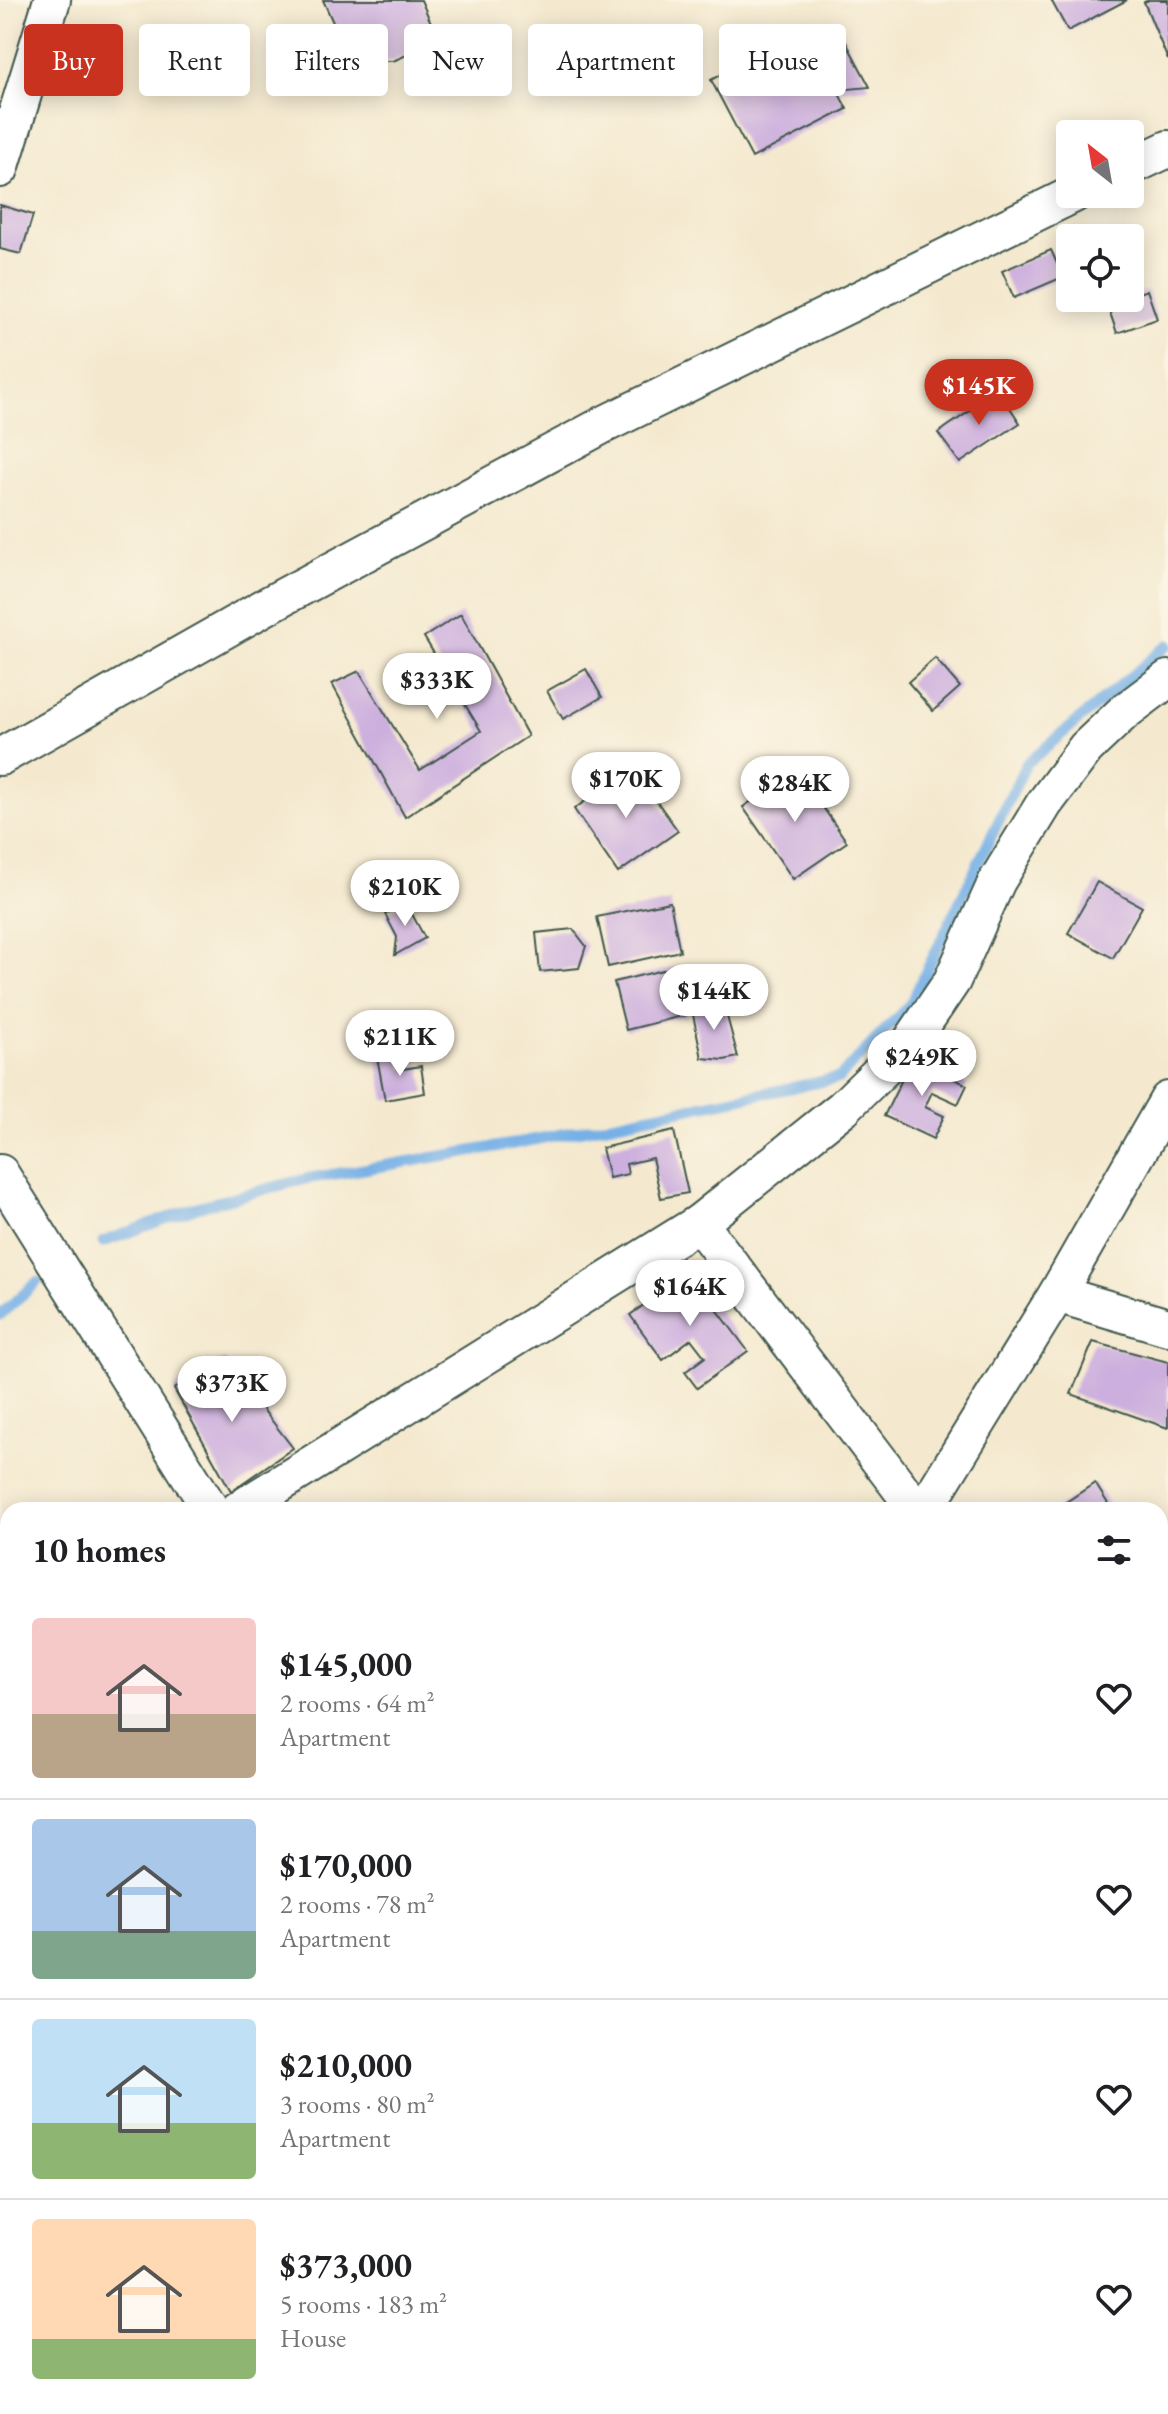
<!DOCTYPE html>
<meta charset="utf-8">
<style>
body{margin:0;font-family:"EB Garamond",serif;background:#f2f2f2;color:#202124;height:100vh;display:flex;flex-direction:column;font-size:30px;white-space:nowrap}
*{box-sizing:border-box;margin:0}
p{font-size:26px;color:#757577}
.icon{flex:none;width:44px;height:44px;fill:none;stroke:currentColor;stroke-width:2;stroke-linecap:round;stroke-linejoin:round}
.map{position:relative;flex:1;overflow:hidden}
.panel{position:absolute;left:0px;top:1502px;width:1168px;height:912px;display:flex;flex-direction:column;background:#fff;border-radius:24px 24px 0 0;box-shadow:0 4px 20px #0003}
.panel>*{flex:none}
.hud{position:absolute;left:24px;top:24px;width:1120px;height:72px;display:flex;gap:16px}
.needle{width:52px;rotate:329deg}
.fabs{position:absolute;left:1056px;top:120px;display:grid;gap:16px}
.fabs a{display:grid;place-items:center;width:88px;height:88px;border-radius:8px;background:#fff;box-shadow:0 4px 20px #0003;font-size:40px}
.price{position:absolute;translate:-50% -68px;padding:0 18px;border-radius:28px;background:#fff;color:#222;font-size:26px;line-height:52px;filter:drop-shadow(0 2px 4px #0008)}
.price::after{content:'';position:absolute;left:50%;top:48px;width:24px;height:18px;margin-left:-12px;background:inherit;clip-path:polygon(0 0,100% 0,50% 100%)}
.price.on{background:#c8321e;color:#fff}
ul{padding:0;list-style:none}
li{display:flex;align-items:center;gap:24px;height:200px;padding:0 32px}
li+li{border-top:2px solid #e0e0e0}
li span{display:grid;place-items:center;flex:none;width:224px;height:160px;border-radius:8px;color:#555}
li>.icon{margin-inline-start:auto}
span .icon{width:96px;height:96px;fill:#fffc;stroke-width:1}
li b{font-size:34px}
h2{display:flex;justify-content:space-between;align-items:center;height:96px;padding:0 32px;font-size:34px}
.chip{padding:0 28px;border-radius:8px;background:#fff;box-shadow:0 4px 20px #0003;font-size:28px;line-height:72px}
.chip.on{background:#c8321e;color:#fff}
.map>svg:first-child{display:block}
</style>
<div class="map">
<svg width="1168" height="2414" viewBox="0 0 1168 2414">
<rect width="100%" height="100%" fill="#fcf5e5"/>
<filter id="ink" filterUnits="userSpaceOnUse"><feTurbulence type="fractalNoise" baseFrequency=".0125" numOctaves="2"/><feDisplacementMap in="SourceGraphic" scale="16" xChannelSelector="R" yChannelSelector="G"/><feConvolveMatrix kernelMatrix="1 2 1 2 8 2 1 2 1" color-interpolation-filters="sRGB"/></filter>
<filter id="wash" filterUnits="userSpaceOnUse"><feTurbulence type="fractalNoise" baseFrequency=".006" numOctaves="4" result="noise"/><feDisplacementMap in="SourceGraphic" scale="32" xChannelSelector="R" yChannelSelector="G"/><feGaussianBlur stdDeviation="1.8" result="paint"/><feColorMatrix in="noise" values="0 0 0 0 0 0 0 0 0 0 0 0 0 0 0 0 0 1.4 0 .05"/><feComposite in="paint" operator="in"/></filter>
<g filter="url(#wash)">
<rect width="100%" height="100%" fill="#f4e9cf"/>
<!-- built -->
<polygon fill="#ded5f5" points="0,2177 8,2191 8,2406 281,2406 295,2414 0,2414"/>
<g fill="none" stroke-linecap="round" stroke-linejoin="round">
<!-- stream -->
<g stroke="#76b0e6" stroke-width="11">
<polyline points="103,1242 197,1207 305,1179 513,1144 839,1078 911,1003 1026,764 1168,645"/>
<polyline points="0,1315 37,1282"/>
</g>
</g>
<g id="blocks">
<!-- building -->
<g fill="#ccafde">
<polygon points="323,0 421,0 439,41 393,61 350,61"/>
<polygon points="1051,0 1127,0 1068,31"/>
<polygon points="1149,0 1168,0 1168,60 1144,2"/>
<polygon points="840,31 870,87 837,90 847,109 752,158 711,80 797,35 805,50"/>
<polygon points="0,205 33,215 21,254 0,249"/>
<polygon points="1051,250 1063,277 1014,298 1002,271"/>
<polygon points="1147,290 1157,319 1117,333 1107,304"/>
<polygon points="999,391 1020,423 960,463 938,433"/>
<polygon points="461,614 528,736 405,817 332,684 359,671 420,770 481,731 424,637"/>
<polygon points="935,658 960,687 933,711 908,682"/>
<polygon points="586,669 602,697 563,719 547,691"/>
<polygon points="633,768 678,831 618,873 574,809"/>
<polygon points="797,770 847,842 793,879 743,807"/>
<polygon points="1097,882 1142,907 1113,958 1068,933"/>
<polygon points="670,902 680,951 608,967 597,917"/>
<polygon points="406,903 425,938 395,955 397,937 385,914"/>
<polygon points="573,929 586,946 579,968 540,972 536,933"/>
<polygon points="675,967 686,1015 626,1030 614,982"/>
<polygon points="722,998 738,1057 724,1060 702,1058 691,1005 707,1007"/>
<polygon points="400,1053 403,1069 421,1066 425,1093 385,1100 377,1057"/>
<polygon points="912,1059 967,1085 958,1104 932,1092 925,1107 944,1116 933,1139 884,1116"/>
<polygon points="674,1131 688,1193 661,1198 652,1158 626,1164 628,1174 609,1178 602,1148"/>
<polygon points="689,1272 748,1351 697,1388 685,1372 705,1357 691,1339 663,1360 630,1315"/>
<polygon points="1093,1342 1168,1362 1168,1428 1071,1394"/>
<polygon points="224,1359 293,1448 231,1491 174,1389"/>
<polygon points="1095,1483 1112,1510 1054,1510"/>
<polygon points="1160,1613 1168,1627 1168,1643 1160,1649"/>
<polygon points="1168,1812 1168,1869 1160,1870 1160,1813"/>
<polygon points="1160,1926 1168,1926 1168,1995 1160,1993"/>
<polygon points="1168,2158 1168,2216 1160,2226 1160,2168"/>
</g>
</g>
</g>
<g filter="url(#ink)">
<use href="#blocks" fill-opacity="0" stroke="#3f574b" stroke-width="2"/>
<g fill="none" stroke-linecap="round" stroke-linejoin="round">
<!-- minor casing -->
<g stroke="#3f574b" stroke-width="40">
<g id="minor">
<polyline points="1130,167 1168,149"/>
<polyline points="0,169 52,0"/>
<polyline points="0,757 272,603 603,425 1074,194"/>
<polyline points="0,1173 211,1510"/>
<polyline points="699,1223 917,1510"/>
<polyline points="1057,1294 1168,1327"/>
<polyline points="238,1510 699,1223 843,1108 910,1043 952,981 997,881 1044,804 1086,748 1124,712 1168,679"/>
<polyline points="924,1510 1057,1294 1168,1100"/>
<polyline points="1046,2406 1057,2414"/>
</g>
</g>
<!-- minor -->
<use href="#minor" stroke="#fff" stroke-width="36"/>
</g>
</g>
</svg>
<div class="fabs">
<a><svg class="needle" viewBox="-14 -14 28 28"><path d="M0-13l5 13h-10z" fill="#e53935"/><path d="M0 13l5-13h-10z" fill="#757577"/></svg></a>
<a><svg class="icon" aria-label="locate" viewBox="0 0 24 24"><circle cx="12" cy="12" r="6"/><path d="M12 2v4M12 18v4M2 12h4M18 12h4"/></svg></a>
</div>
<b class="price on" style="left:979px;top:427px">$145K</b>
<b class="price" style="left:437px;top:721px">$333K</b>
<b class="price" style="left:626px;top:820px">$170K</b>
<b class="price" style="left:795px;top:824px">$284K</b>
<b class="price" style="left:405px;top:928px">$210K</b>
<b class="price" style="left:714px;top:1032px">$144K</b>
<b class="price" style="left:400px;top:1078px">$211K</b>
<b class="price" style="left:922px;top:1098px">$249K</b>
<b class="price" style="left:690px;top:1328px">$164K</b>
<b class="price" style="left:232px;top:1424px">$373K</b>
<div class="hud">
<a class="chip on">Buy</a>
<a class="chip">Rent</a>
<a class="chip">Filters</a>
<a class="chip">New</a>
<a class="chip">Apartment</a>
<a class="chip">House</a>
</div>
<section class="panel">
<h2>10 homes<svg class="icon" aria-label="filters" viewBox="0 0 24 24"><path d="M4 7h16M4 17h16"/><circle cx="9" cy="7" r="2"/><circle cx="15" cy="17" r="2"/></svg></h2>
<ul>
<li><span style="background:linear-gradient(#f6c9c9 60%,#b9a48a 0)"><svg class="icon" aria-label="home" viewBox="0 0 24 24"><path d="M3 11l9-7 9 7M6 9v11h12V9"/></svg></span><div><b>$145,000</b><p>2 rooms · 64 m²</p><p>Apartment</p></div><svg class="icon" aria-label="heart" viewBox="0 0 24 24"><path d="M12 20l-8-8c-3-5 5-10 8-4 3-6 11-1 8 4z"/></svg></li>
<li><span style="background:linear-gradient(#a9c7e8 70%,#7fa58c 0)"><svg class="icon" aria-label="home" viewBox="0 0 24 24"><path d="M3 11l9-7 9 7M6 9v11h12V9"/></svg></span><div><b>$170,000</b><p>2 rooms · 78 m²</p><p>Apartment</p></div><svg class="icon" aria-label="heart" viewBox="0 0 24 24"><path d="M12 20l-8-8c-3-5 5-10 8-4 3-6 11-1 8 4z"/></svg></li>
<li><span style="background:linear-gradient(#bfe0f5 65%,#8fb573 0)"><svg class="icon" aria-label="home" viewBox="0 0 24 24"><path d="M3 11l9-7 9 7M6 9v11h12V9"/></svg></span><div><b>$210,000</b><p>3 rooms · 80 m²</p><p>Apartment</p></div><svg class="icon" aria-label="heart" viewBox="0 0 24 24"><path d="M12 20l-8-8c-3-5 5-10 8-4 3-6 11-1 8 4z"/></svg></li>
<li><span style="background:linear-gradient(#ffd9b3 75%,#8fb573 0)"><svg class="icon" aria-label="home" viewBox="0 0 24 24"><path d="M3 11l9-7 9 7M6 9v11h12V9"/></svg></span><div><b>$373,000</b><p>5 rooms · 183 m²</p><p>House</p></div><svg class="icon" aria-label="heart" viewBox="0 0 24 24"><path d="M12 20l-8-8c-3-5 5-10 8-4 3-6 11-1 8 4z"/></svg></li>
</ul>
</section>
</div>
